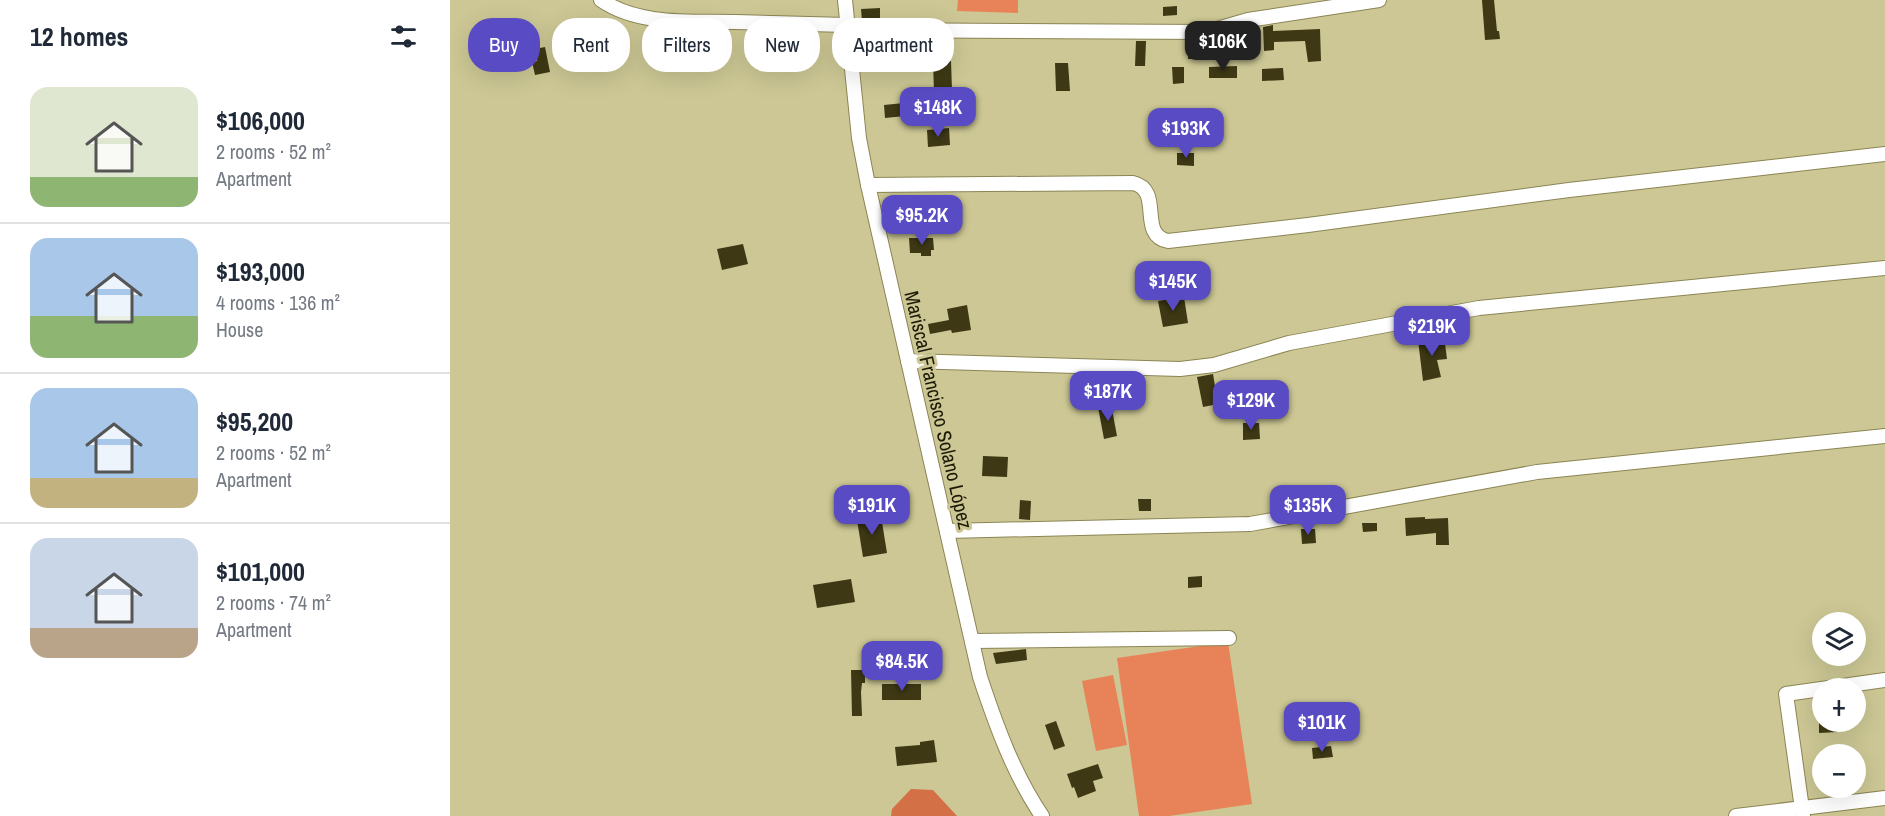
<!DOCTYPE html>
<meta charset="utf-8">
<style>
body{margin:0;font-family:"Archivo Narrow",sans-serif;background:#f2f2f3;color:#1f2937;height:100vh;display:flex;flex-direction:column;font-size:22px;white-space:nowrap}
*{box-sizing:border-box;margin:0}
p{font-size:20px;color:#747a83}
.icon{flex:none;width:33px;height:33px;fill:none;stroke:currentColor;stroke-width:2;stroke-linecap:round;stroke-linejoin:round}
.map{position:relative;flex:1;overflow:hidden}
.sheet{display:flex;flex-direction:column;background:#fff;width:450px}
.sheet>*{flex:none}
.hud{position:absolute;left:18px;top:18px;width:570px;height:54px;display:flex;gap:12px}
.controls{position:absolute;left:1362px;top:612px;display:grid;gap:12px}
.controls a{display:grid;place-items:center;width:54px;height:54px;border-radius:50%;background:#fff;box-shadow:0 6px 24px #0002;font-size:30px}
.price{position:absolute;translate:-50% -51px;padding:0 14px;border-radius:12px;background:#594bc3;color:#fff;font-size:20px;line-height:39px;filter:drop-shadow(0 2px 3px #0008)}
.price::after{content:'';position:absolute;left:50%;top:36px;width:18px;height:14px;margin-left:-9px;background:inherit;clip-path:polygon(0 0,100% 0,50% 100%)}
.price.selected{background:#222;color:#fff}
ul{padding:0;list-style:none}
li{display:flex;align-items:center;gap:18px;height:150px;padding:0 30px}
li+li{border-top:2px solid #e0e1e3}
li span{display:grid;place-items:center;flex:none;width:168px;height:120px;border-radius:18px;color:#555}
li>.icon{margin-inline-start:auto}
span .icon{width:72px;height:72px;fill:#fffc;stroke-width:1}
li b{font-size:26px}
h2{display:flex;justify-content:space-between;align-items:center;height:72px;padding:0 30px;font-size:26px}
.chip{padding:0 21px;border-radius:24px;background:#fff;box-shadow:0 6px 24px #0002;font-size:21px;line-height:54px}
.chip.selected{background:#594bc3;color:#fff}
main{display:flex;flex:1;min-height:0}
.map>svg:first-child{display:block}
</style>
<main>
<section class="sheet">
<h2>12 homes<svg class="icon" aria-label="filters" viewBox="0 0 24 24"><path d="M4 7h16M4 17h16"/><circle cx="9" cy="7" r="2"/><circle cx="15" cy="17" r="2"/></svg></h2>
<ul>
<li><span style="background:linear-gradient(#dfe7d0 75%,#8fb573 0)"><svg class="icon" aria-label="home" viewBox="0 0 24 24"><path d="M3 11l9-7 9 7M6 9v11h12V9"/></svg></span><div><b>$106,000</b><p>2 rooms · 52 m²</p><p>Apartment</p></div></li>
<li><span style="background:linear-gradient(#a9c7e8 65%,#8fb573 0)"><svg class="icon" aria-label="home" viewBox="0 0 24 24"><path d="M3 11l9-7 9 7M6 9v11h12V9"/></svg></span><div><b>$193,000</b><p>4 rooms · 136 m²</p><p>House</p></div></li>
<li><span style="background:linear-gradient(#a9c7e8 75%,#c2b280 0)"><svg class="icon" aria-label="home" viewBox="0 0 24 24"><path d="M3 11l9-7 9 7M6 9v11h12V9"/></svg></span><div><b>$95,200</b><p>2 rooms · 52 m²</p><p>Apartment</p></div></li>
<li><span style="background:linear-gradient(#c9d6e8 75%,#b9a48a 0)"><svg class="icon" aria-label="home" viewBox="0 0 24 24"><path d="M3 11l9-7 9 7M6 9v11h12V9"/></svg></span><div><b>$101,000</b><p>2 rooms · 74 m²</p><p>Apartment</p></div></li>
</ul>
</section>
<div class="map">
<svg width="1435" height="816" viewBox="0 0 1435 816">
<rect width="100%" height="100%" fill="#ccc794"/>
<!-- green -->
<g fill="#e88359">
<polygon points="508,0 568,0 568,13 507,11"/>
<polygon points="778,642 802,804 719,816 689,816 667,658"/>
<polygon points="663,675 677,745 646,751 632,681"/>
</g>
<!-- forest -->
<polygon fill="#d47045" points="461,789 483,790 507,816 441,816 442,809"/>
<!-- building -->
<g fill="#3e3914">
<polygon points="1032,0 1044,0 1047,31 1049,31 1050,39 1035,40"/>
<polygon points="727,6 727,15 713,16 713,7"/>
<polygon points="430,8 430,21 412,21 411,9"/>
<polygon points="823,25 823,31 870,29 871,61 858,62 855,41 824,42 824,50 814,51 813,27"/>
<polygon points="306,36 320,37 319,65 304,64 305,58 299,58 300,44 306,45"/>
<polygon points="686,41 696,41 695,66 685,66"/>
<polygon points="458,43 485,43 486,55 458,56"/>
<polygon points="95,47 100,72 85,75 82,62 87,61 85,49"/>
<polygon points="738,47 750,47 751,59 738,59"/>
<polygon points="501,61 502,90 484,91 483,62"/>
<polygon points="605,63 618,63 620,91 606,91"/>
<polygon points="787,66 787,78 759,78 759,67"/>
<polygon points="722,67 734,67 734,83 723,84"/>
<polygon points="833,68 834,80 812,81 812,69"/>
<polygon points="454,103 455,116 435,118 434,105"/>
<polygon points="499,128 500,145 478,147 477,130"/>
<polygon points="727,153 744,153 744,166 727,165"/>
<polygon points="459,238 483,238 484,250 481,250 481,256 471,256 471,253 460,253"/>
<polygon points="293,244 298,264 272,270 267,249"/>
<polygon points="734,297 738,323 713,327 708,301"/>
<polygon points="517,305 521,330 502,333 501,330 480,334 478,324 499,320 497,309"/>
<polygon points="994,336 997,359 987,360 991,377 973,381 968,340"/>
<polygon points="763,374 768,404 753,407 747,377"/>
<polygon points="802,381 805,395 796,397 793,382"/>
<polygon points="661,404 667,436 654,439 648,407"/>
<polygon points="793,423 809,423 810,439 793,440"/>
<polygon points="533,456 558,457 557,477 532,476"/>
<polygon points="688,499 701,499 701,511 689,511"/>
<polygon points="570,500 581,501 580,520 569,519"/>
<polygon points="431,516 437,553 413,557 407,520"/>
<polygon points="975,517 975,519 998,518 999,545 986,545 986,533 956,536 955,518"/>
<polygon points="912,523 927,523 927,531 913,532"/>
<polygon points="851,529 865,529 866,543 852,544"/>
<polygon points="752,576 752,587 738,588 738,577"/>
<polygon points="401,579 405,602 367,608 363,585"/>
<polygon points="439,642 454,643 453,658 438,657"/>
<polygon points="576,649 577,660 546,664 543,653"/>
<polygon points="401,670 415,670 415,683 412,683 411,692 412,716 402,716"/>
<rect x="432" y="684" width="39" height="16"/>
<polygon points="606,721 615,746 604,750 595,725"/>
<polygon points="1369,722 1386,722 1387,732 1369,733"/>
<polygon points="484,740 487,762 447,766 445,747 470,745 470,742"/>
<polygon points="881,746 883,757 863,759 862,748"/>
<polygon points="648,764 653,778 643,781 646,791 628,798 624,787 622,788 617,774"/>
</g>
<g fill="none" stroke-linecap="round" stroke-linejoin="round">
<!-- minor casing -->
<g stroke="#8b8554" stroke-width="16">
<g id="minor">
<path d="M 151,0 C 189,26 241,21 285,22 C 322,23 359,24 396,25"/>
<path d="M 395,0 L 409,138 L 418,185 L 530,677 C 546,725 563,773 592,816"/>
<polyline points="397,30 757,32 798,20 929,0"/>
<path d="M 418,185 L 683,183 C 714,190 687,235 718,241 L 858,225 L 1119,190 L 1435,154"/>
<polyline points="458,361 730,369 764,365 839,343 1029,308 1435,268"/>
<polyline points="497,531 800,524 1087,472 1435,436"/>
<polyline points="522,641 779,638"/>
<polyline points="1286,816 1435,798"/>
<polyline points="1353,816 1336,694 1435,680"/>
</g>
</g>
<!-- minor -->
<use href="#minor" stroke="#fff" stroke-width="14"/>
</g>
<g text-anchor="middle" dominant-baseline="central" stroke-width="6" stroke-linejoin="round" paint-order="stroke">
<!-- street labels -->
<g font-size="20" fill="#1c1a06" stroke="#ccc794">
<text transform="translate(489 410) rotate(77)">Mariscal Francisco Solano López</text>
</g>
</g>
</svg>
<div class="controls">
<a><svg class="icon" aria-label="layers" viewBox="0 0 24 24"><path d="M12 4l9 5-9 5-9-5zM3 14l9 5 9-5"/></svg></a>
<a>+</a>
<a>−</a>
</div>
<b class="price selected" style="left:773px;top:72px">$106K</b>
<b class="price" style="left:488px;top:138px">$148K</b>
<b class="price" style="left:736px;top:159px">$193K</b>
<b class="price" style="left:472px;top:246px">$95.2K</b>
<b class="price" style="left:723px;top:312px">$145K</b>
<b class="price" style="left:982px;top:357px">$219K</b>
<b class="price" style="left:658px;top:422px">$187K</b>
<b class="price" style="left:801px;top:431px">$129K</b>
<b class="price" style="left:422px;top:536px">$191K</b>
<b class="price" style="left:858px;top:536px">$135K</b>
<b class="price" style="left:452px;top:692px">$84.5K</b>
<b class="price" style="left:872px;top:753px">$101K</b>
<div class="hud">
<a class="chip selected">Buy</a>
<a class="chip">Rent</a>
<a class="chip">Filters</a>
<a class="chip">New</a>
<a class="chip">Apartment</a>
</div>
</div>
</main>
